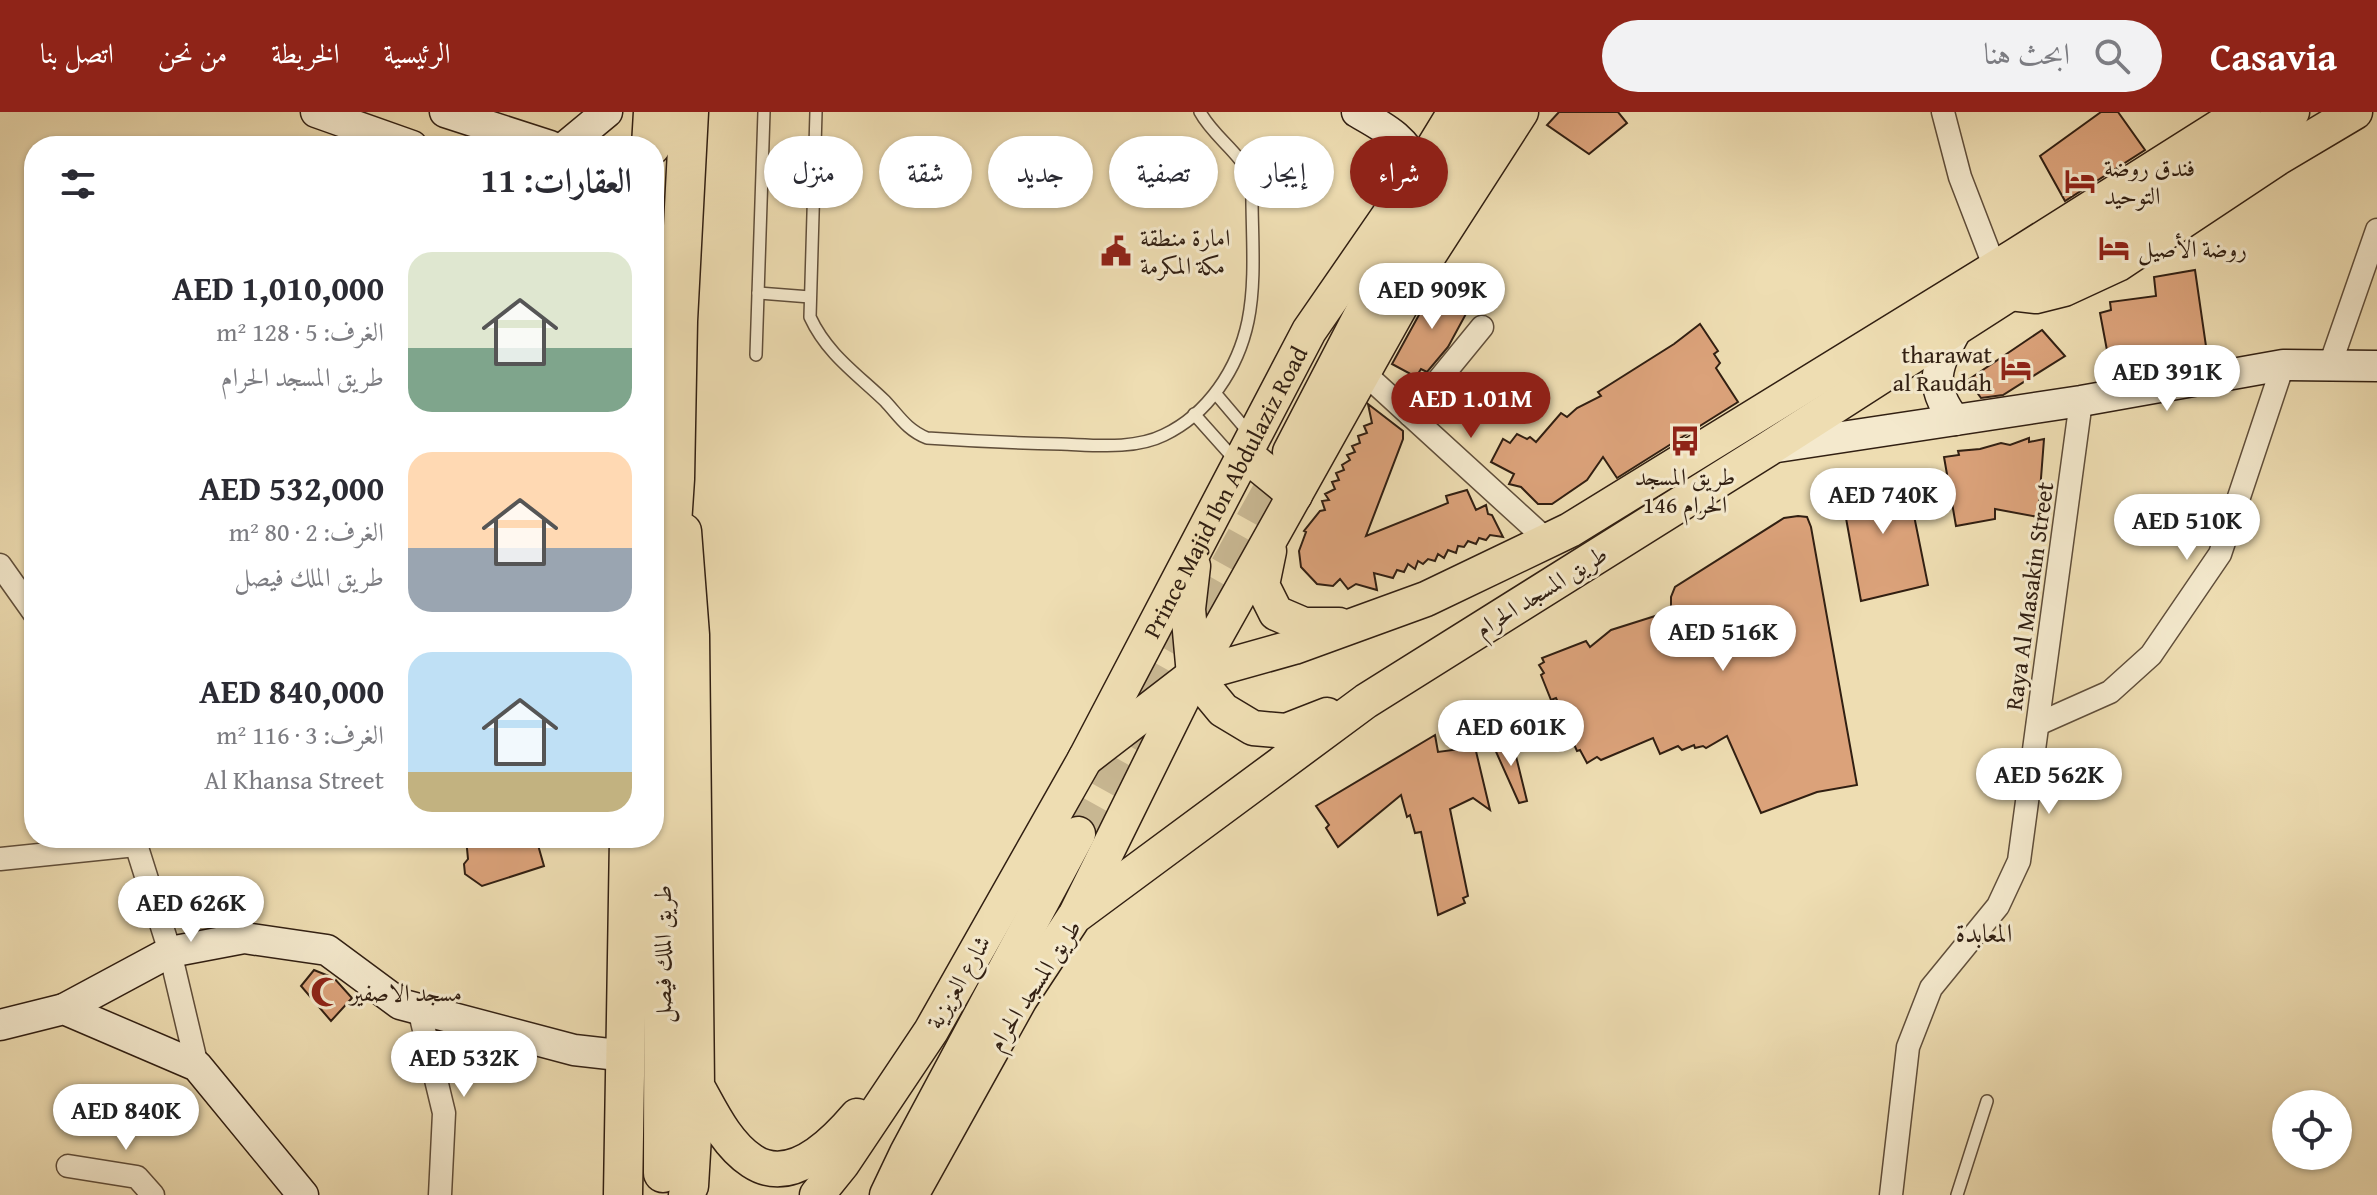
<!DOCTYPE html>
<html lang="ar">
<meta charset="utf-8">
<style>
body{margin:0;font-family:"Gentium Book Plus",Amiri,serif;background:#f2f2f3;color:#2b2b33;direction:rtl;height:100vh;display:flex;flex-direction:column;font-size:30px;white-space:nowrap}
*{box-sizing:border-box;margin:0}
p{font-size:26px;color:#7c7c81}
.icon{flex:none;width:44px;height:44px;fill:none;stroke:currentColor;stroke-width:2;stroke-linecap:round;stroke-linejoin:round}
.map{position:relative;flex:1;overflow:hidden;direction:ltr}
.sheet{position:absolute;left:24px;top:24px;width:640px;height:712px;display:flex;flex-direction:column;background:#fff;border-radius:32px;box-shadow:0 2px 6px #0004;direction:rtl}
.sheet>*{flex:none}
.top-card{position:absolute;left:688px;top:24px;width:760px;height:72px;direction:rtl;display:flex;gap:16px}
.controls{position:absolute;left:2272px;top:978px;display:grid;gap:16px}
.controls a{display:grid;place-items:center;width:80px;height:80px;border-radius:50%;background:#fff;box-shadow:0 2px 6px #0004;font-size:40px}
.price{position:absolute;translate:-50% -68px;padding:0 18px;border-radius:28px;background:#fff;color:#222;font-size:26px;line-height:52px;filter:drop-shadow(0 2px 4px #0008)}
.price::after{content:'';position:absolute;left:50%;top:48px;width:24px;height:18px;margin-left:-12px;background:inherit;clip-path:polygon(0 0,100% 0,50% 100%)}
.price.selected{background:#8f2418;color:#fff}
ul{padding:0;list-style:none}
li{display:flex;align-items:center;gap:24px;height:200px;padding:0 32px}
li span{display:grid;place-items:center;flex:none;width:224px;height:160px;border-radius:24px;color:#555}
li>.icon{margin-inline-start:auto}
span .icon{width:96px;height:96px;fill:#fffc;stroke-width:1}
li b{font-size:34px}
h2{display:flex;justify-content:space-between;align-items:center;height:96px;padding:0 32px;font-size:34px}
.pill{padding:0 28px;border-radius:36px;background:#fff;box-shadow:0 2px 6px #0004;font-size:28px;line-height:72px}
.pill.selected{background:#8f2418;color:#fff}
header{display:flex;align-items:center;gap:48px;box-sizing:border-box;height:112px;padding:0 40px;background:#8f2418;color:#fff}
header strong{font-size:38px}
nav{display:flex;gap:44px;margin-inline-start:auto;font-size:28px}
.search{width:560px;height:72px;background:#f2f2f3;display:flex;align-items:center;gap:20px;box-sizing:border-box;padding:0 28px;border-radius:44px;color:#7c7c81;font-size:30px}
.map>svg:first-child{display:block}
</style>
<header>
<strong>Casavia</strong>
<div class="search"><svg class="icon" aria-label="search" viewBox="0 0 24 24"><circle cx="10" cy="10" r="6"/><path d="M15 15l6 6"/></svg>ابحث هنا</div>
<nav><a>الرئيسية</a><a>الخريطة</a><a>من نحن</a><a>اتصل بنا</a></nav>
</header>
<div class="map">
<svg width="2377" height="1083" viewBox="0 0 2377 1083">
<rect width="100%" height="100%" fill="#eeddb2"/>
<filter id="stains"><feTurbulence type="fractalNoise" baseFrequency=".0025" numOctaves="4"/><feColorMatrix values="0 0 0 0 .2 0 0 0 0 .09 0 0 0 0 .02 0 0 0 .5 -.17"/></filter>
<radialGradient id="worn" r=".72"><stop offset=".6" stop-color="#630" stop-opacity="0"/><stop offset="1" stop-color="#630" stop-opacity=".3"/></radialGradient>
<!-- building -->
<g fill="#dba27a" stroke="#311f12" stroke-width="2">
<polygon points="1559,0 1618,0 1627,11 1589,42 1547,13"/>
<polygon points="2101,0 2118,0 2145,38 2065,89 2040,44"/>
<polygon points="2195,158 2208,248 2112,265 2100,201 2111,198 2110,190 2156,184 2154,165"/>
<polygon points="1437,170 1460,182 1467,200 1448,235 1427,260 1421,257 1416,265 1392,252"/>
<polygon points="1700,212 1718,239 1714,242 1720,251 1716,256 1738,290 1617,366 1603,345 1587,368 1552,392 1538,392 1521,375 1509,372 1514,362 1491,350 1503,327 1510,331 1517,322 1527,327 1530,325 1536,330 1561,301 1567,305 1577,296 1601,284 1598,280 1674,232"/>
<polygon points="2042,218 2065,244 2003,283 1981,286 1968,268"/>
<polygon points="1368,292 1403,319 1403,327 1366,424 1448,391 1446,384 1467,378 1476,398 1486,393 1488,402 1492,403 1503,425 1490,423 1486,428 1479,426 1476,432 1468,429 1464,435 1458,434 1456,441 1448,438 1444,446 1438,442 1435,449 1428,447 1423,452 1418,449 1415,457 1408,452 1404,460 1397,458 1393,466 1374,461 1377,478 1356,472 1348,477 1340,467 1333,474 1317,472 1301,455 1299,439 1306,420 1304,419 1320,399 1325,398 1322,389 1329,388 1325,382 1335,377 1332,370 1339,368 1336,361 1344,358 1342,353 1350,348 1347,343 1355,340 1352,334 1360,331 1358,324 1367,321 1364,314 1372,311"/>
<polygon points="2029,326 2029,330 2044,327 2038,405 1995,397 1995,407 1956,414 1944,345 1959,343 1958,339 1980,337 2001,331 2010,333"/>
<polygon points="1905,359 1928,473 1861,489 1840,373"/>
<polygon points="1798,404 1807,405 1811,415 1857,673 1817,680 1761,701 1727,624 1706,636 1703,634 1695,636 1694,633 1682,638 1678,634 1660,642 1653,626 1601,648 1597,645 1587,651 1580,638 1577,639 1567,617 1570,615 1556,586 1551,588 1541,563 1544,561 1539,553 1544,550 1542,546 1586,529 1590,535 1611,518 1671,499 1671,485 1675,475 1784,406"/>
<polygon points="1435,623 1438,640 1475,635 1490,698 1473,686 1450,697 1468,784 1463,786 1465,791 1438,803 1421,720 1415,721 1410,703 1407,705 1401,683 1338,735 1326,716 1329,713 1316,694"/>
<polygon points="1512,628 1527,689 1519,691 1493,633"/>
<polygon points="466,726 536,726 544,754 482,774 465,762 464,752 468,747"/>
<polygon points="314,858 334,866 352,886 331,909 301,874"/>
</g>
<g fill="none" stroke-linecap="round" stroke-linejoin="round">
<!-- primary-tunnel -->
<polyline stroke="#c8b792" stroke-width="34" stroke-dasharray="34 17" stroke-linecap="butt" points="1078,722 1290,342"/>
<!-- lane casing -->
<g stroke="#604e3a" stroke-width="14">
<g id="lane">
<path d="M 816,0 L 810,205 C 827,242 857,262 885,289 C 899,304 907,318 927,326 C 971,329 1016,331 1061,332 C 1093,333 1134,338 1164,323 C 1208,302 1238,257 1248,209 C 1257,165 1251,115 1252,69 C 1242,41 1214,26 1200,0"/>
<polyline points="758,181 810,185"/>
<polyline points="756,243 764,0"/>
<polyline points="1216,282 1250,322"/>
<polyline points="1194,302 1236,349"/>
<polyline points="1957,1083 1987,989"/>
</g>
</g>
<!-- street casing -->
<g stroke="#604e3a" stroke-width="25">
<g id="street">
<polyline points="1943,0 1960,65 1995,156"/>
<polyline points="2330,253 2377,118"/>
<polyline points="1363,260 1548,429"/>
<polyline points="1410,303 1482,215"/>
<polyline points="0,453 34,501"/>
<polyline points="2038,612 2110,580 2151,543 2220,442 2283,253"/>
<polyline points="134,726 170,840 197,954"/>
<polyline points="0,747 136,733"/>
<polyline points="419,897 444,1001 440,1083"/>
<polyline points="68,1054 137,1065 153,1083"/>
<polyline points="1891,1083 1908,935 1931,876 1998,794 2019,749 2081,289"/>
</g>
</g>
<!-- secondary casing -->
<g stroke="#311f12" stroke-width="33">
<g id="secondary">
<polyline points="316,0 412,34"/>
<polyline points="445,0 550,34"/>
<path d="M 1357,0 C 1387,17 1405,26 1420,58"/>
<polyline points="566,34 607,0"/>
<path d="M 1955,308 C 1925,271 1939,250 1959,213"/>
<polyline points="1770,336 2081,289 2283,253 2377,254"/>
<polyline points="64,897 170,840 244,826 327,838 400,892 574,938 627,944"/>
<polyline points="0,913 64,897 197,954 303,1083"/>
</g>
</g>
<!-- primary casing -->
<g stroke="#311f12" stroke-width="37">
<g id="primary">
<polyline points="2010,181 2036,184 2064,177 2118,152 2276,47 2355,0"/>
<polyline points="1290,340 1398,132 1441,65 1492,0"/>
<polyline points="1245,342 1295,383"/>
<path d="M 684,419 L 692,523 L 697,974 C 711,999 726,1032 752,1049 C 791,1075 834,1031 857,1004"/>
<polyline points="1269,439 1262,473 1276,501 1304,513 1339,513"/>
<polyline points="1193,454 1188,497 1194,563 1223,598 1253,616 1286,619 1327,603"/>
<polyline points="1085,647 1194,563 1294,535 1426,487 1570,418 2015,144 2243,0"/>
<polyline points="1077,800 1194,563 1429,143 1521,0"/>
<polyline points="686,1083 691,1074 697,974"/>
<path id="s1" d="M 817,1083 L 842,1052 L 931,919 L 1085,647 L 1309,219 L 1416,64 L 1455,0"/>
<polyline points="887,1083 907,1041 1078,722"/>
<polyline points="911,1083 1020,887 1074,805 1366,589 1768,337 2292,0"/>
</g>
</g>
<!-- highway casing -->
<g stroke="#311f12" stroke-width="41">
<g id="highway">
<polyline points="651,34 653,0"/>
<polyline points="663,1061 664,532 675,367 678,209 689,0"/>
<polyline points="623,1083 629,726"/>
</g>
</g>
<!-- lane -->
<use href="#lane" stroke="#f4e9cd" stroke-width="11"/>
<!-- street -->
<use href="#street" stroke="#f4e9cd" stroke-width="22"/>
<!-- secondary -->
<use href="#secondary" stroke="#f4e9cd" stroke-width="30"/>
<!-- primary -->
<use href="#primary" stroke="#eeddb2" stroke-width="34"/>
<!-- highway -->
<use href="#highway" stroke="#eeddb2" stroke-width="38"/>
</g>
<!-- icons -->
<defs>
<g id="hotel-bare" transform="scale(2.4)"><path d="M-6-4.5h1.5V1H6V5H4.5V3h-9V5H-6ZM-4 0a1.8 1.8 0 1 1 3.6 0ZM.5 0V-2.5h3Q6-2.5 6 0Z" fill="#8f2418" stroke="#f4e9cd" stroke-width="2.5" paint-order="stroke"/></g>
<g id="civic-bare" transform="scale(2.4)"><path d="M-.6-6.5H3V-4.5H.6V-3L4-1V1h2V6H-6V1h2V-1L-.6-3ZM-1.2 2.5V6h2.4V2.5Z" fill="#8f2418" stroke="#f4e9cd" stroke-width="2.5" paint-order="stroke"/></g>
<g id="bus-bare" transform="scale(2.4)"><path d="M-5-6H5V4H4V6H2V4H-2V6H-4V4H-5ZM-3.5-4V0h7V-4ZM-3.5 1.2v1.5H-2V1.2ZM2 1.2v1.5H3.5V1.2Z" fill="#8f2418" stroke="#f4e9cd" stroke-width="2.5" paint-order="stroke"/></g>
<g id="mosque-bare" transform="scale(2.4)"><path d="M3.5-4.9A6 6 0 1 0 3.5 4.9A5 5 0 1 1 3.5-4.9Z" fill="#8f2418" stroke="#f4e9cd" stroke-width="2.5" paint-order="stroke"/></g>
</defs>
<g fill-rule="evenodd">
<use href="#hotel-bare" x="2080" y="69"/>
<use href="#hotel-bare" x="2114" y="136"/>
<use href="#civic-bare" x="1116" y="139"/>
<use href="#hotel-bare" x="2016" y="256"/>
<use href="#bus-bare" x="1685" y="329"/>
<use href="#mosque-bare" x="326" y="880"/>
</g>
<g text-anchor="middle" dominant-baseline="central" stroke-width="6" stroke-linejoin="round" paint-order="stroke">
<!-- poi labels -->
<g font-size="24" fill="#311f12" stroke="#f4e9cd" text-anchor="start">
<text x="2104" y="55">فندق روضة<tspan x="2104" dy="28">التوحيد</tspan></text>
<text x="1140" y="125">امارة منطقة<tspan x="1140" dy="28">مكة المكرمة</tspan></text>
<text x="2138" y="136">روضة الأصيل</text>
<text x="1992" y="242" text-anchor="end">tharawat<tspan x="1992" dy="28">al Raudah</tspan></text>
<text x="1685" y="364" text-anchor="middle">طريق المسجد<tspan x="1685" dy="28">الحرام 146</tspan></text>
<text x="350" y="880">مسجد الاصفير</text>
</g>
<!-- street labels -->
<g font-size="24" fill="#311f12" stroke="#f4e9cd">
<text stroke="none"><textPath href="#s1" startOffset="814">Prince Majid Ibn Abdulaziz Road</textPath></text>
<text transform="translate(1541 479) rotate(-32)">طريق المسجد الحرام</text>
<text transform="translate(2029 484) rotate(-82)">Raya Al Masakin Street</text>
<text transform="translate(662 842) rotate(-90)">طريق الملك فيصل</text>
<text transform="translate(958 870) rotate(-60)">شارع العزيزية</text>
<text transform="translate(1034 873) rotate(-57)">طريق المسجد الحرام</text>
</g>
<!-- neighbourhood labels -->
<g font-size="26" fill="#311f12" stroke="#f4e9cd">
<text x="1984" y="820">المعابدة</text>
</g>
</g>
<rect width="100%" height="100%" filter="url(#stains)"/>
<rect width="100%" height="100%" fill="url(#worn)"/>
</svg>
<div class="controls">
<a><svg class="icon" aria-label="locate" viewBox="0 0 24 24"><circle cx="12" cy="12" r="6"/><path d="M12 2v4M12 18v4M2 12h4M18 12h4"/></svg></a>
</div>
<b class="price" style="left:1432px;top:219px">AED 909K</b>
<b class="price" style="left:2167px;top:301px">AED 391K</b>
<b class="price selected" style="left:1471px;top:328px">AED 1.01M</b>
<b class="price" style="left:1883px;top:424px">AED 740K</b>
<b class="price" style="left:2187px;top:450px">AED 510K</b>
<b class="price" style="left:1723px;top:561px">AED 516K</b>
<b class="price" style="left:1511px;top:656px">AED 601K</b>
<b class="price" style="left:2049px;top:704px">AED 562K</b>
<b class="price" style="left:191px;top:832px">AED 626K</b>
<b class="price" style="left:464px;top:987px">AED 532K</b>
<b class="price" style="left:126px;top:1040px">AED 840K</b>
<div class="top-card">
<a class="pill selected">شراء</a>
<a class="pill">إيجار</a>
<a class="pill">تصفية</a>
<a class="pill">جديد</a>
<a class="pill">شقة</a>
<a class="pill">منزل</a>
</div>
<section class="sheet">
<h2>العقارات: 11<svg class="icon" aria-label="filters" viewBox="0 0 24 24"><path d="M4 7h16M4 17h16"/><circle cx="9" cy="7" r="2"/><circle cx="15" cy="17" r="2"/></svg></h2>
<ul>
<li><span style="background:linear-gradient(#dfe7d0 60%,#7fa58c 0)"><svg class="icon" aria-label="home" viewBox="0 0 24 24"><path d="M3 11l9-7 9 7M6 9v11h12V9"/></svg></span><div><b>AED 1,010,000</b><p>الغرف: 5 · 128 m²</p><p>طريق المسجد الحرام</p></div></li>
<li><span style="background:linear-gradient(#ffd9b3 60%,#9aa5b1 0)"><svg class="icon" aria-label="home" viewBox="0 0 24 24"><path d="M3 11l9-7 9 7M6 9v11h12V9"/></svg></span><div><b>AED 532,000</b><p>الغرف: 2 · 80 m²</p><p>طريق الملك فيصل</p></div></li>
<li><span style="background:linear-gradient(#bfe0f5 75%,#c2b280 0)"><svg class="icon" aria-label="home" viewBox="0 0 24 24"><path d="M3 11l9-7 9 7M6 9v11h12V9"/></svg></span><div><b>AED 840,000</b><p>الغرف: 3 · 116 m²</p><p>Al Khansa Street</p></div></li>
</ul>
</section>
</div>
